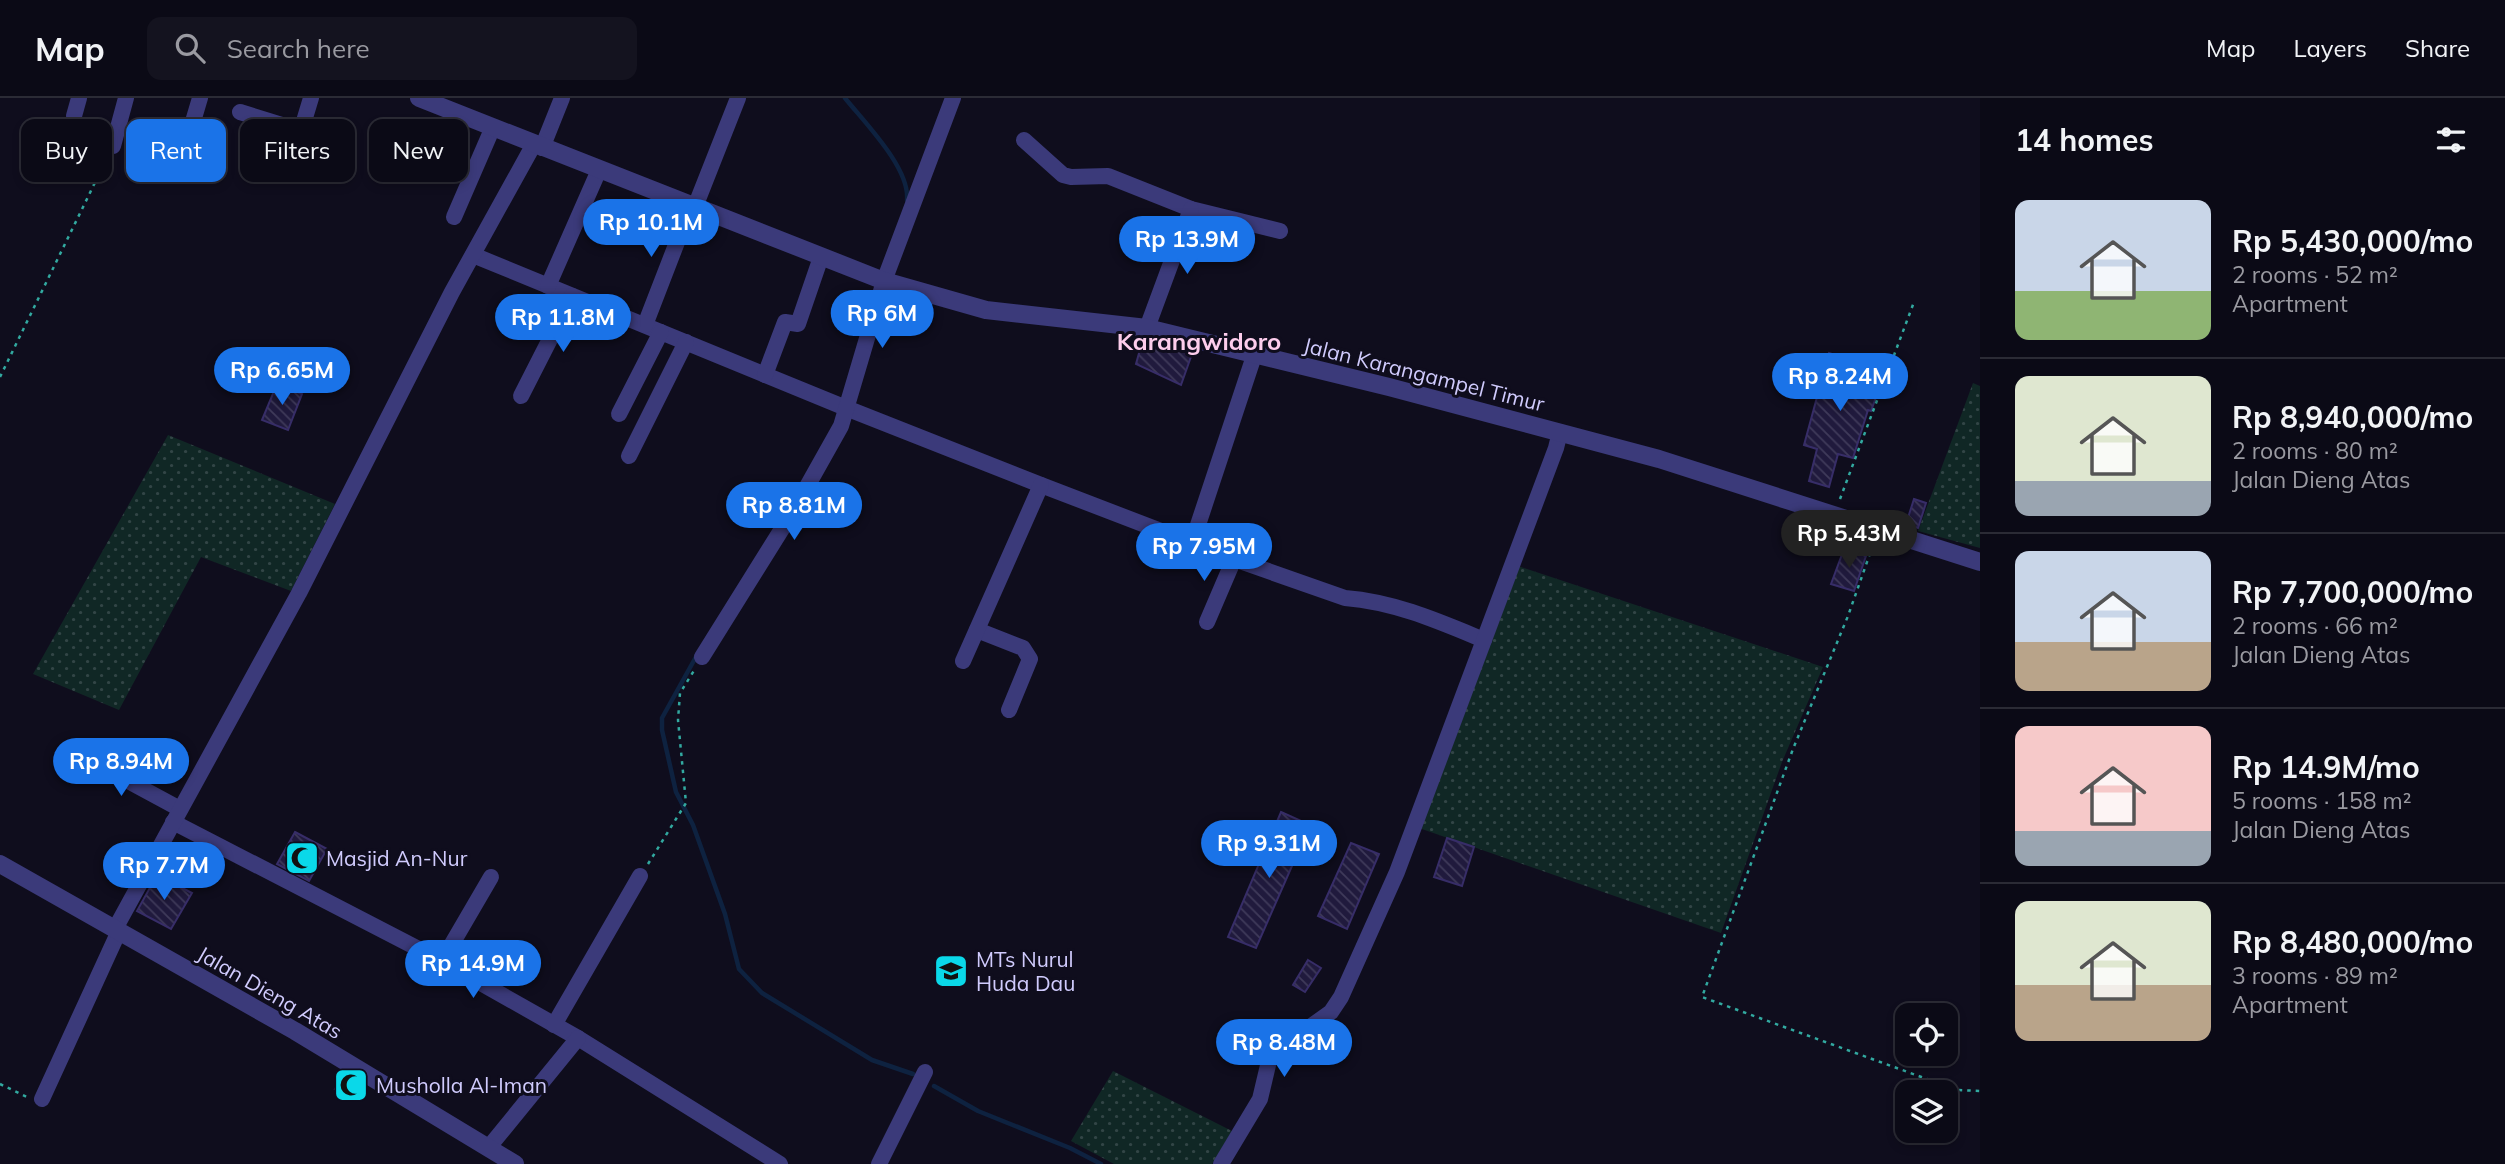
<!DOCTYPE html>
<meta charset="utf-8">
<style>
body{margin:0;font-family:Mulish,sans-serif;background:#14131f;color:#f1f3f6;height:100vh;display:flex;flex-direction:column;font-size:26px;white-space:nowrap}
*{box-sizing:border-box;margin:0}
p{font-size:23px;color:#9a9aa1}
.icon{flex:none;width:38px;height:38px;fill:none;stroke:currentColor;stroke-width:2;stroke-linecap:round;stroke-linejoin:round}
.map{position:relative;flex:1;overflow:hidden}
.panel{display:flex;flex-direction:column;background:#0b0a16;width:525px}
.panel>*{flex:none}
.hud{position:absolute;left:21px;top:21px;width:665px;height:63px;display:flex;gap:14px}
.fabs{position:absolute;left:1895px;top:905px;display:grid;gap:14px}
.fabs a{display:grid;place-items:center;width:63px;height:63px;border-radius:14px;background:#0b0a16;box-shadow:0 4px 10px #0003,0 0 0 2px #2b2b35;font-size:35px}
.price{position:absolute;translate:-50% -60px;padding:0 16px;border-radius:24px;background:#1a73e8;color:#fff;font-size:23px;line-height:46px;filter:drop-shadow(0 2px 4px #0008)}
.price::after{content:'';position:absolute;left:50%;top:42px;width:21px;height:16px;margin-left:-10px;background:inherit;clip-path:polygon(0 0,100% 0,50% 100%)}
.price.on{background:#222;color:#fff}
ul{padding:0;list-style:none}
li{display:flex;align-items:center;gap:21px;height:175px;padding:0 35px}
li+li{border-top:2px solid #2b2b35}
li span{display:grid;place-items:center;flex:none;width:196px;height:140px;border-radius:14px;color:#555}
li>.icon{margin-inline-start:auto}
span .icon{width:84px;height:84px;fill:#fffc;stroke-width:1}
li b{font-size:30px}
h2{display:flex;justify-content:space-between;align-items:center;height:84px;padding:0 35px;font-size:30px}
.chip{padding:0 24px;border-radius:14px;background:#0b0a16;box-shadow:0 4px 10px #0003,0 0 0 2px #2b2b35;font-size:24px;line-height:63px}
.chip.on{background:#1a73e8;color:#fff}
header{display:flex;align-items:center;gap:42px;box-sizing:border-box;height:98px;padding:0 35px;background:#0b0a16;border-bottom:2px solid #2b2b35}
header strong{font-size:33px}
nav{display:flex;gap:38px;margin-inline-start:auto;font-size:24px}
.search{width:490px;height:63px;background:#14131f;display:flex;align-items:center;gap:18px;box-sizing:border-box;padding:0 24px;border-radius:14px;color:#9a9aa1;font-size:26px}
main{display:flex;flex:1;min-height:0}
.map>svg:first-child{display:block}
</style>
<header>
<strong>Map</strong>
<div class="search"><svg class="icon" aria-label="search" viewBox="0 0 24 24"><circle cx="10" cy="10" r="6"/><path d="M15 15l6 6"/></svg>Search here</div>
<nav><a>Map</a><a>Layers</a><a>Share</a></nav>
</header>
<main>
<div class="map">
<svg width="1980" height="1066" viewBox="0 0 1980 1066">
<defs>
<pattern id="grass-dots" width="8" height="8" patternUnits="userSpaceOnUse" patternTransform="scale(1.75)"><rect width="8" height="8" fill="#102725"/><path d="M2 2h.1M6 6h.1" fill="none" stroke="#324546" stroke-width="1.8" stroke-linecap="round"/></pattern>
<pattern id="building-back-hatch" width="6" height="6" patternUnits="userSpaceOnUse" patternTransform="scale(1.75)"><rect width="6" height="6" fill="#201a3d"/><path d="M-1 5l2 2M0 0l6 6M5-1l2 2" fill="none" stroke="#3f3a5a"/></pattern>
</defs>
<rect width="100%" height="100%" fill="#0f0d1d"/>
<!-- grass -->
<g fill="url(#grass-dots)">
<polygon points="1973,285 1980,288 1980,450 1918,433"/>
<polygon points="168,337 335,406 291,493 201,459 119,612 33,576"/>
<polygon points="1518,468 1823,569 1782,664 1721,835 1419,730"/>
<polygon points="1113,973 1232,1033 1212,1066 1114,1066 1071,1043"/>
</g>
<g fill="none" stroke-linecap="round" stroke-linejoin="round">
<!-- stream -->
<g stroke="#0e2240" stroke-width="4.5">
<path d="M 845,0 C 865,25 910,70 907,102"/>
<polyline points="697,557 662,620 662,632 676,694 693,727 725,816 739,871 762,895 872,962 913,976"/>
<polyline points="934,988 978,1013 1070,1050 1101,1066"/>
</g>
</g>
<!-- building -->
<g fill="url(#building-back-hatch)" stroke="#372d68" stroke-width="2">
<polygon points="1143,241 1193,253 1181,287 1136,266"/>
<polygon points="1829,255 1885,274 1871,313 1868,312 1853,360 1838,356 1829,389 1809,383 1817,351 1804,347"/>
<polygon points="277,286 302,296 288,332 262,322"/>
<polygon points="1914,401 1926,405 1918,430 1906,426"/>
<polygon points="1844,451 1866,458 1854,493 1831,486"/>
<polygon points="1281,714 1310,727 1256,850 1228,839"/>
<polygon points="295,734 327,751 309,783 277,766"/>
<polygon points="1447,740 1474,749 1462,788 1434,779"/>
<polygon points="1351,745 1379,756 1347,831 1318,818"/>
<polygon points="157,777 192,795 171,831 137,813"/>
<polygon points="1308,862 1321,870 1305,894 1293,887"/>
<polygon points="344,976 364,988 356,1002 335,991"/>
</g>
<g fill="none" stroke-linecap="round" stroke-linejoin="round">
<!-- path -->
<g stroke="#32a9a0" stroke-width="2.5" stroke-dasharray="3.5 5" stroke-linecap="butt">
<polyline points="0,279 106,62"/>
<polyline points="1840,401 1914,204"/>
<polyline points="1873,447 1848,518 1793,651 1702,899 1957,992 1980,993"/>
<polyline points="648,766 686,705 678,622 680,595 695,571"/>
<polyline points="0,986 27,999"/>
</g>
<!-- minor -->
<g stroke="#3b3a7a" stroke-width="16">
<polyline points="240,14 301,33 311,0"/>
<polyline points="74,18 79,0"/>
<polyline points="189,37 200,0"/>
<polyline points="1024,42 1063,77 1071,79 1108,78 1191,111 1280,133"/>
<polyline points="113,48 126,0"/>
<polyline points="542,50 562,0"/>
<polyline points="695,109 738,0"/>
<polyline points="454,119 493,29"/>
<path d="M 473,157 L 846,310 L 1041,387 L 1234,461 L 1345,500 C 1395,504 1438,523 1484,542"/>
<polyline points="548,188 599,72"/>
<polyline points="645,227 691,108"/>
<polyline points="1147,230 1191,111"/>
<polyline points="765,277 785,224 798,226 821,159"/>
<polyline points="521,298 572,198"/>
<polyline points="619,316 661,234"/>
<polyline points="629,358 686,244"/>
<polyline points="1192,445 1254,258"/>
<polyline points="1207,524 1234,461"/>
<polyline points="977,532 1023,550 1030,561 1009,612"/>
<polyline points="702,559 795,410 841,328 884,183 953,0"/>
<polyline points="963,563 1041,387"/>
<polyline points="80,657 180,711"/>
<polyline points="173,724 442,863 578,940 780,1066"/>
<polyline points="115,831 299,495 452,194 534,46"/>
<polyline points="442,863 491,779"/>
<polyline points="554,927 640,778"/>
<polyline points="42,1001 119,833"/>
<polyline points="489,1049 578,940"/>
<polyline points="879,1066 925,974"/>
<polyline points="1221,1066 1260,1001 1269,963 1275,954 1331,914 1341,899 1397,774 1556,350 1560,334"/>
</g>
<!-- tertiary -->
<g stroke="#3b3a7a" stroke-width="18">
<polyline points="419,0 884,183 986,212 1147,230 1389,289 1659,361 1980,464"/>
<polyline points="0,766 295,933 515,1066"/>
</g>
</g>
<!-- icons -->
<defs>
<g id="mosque-square" transform="scale(1.75)"><rect x="-9" y="-9" width="18" height="18" rx="4" fill="#0ad8e9" stroke="#0f0d1d"/><path d="M3.5-4.9A6 6 0 1 0 3.5 4.9A5 5 0 1 1 3.5-4.9Z" fill="#111"/></g>
<g id="school-square" transform="scale(1.75)"><rect x="-9" y="-9" width="18" height="18" rx="4" fill="#0ad8e9" stroke="#0f0d1d"/><path d="M0-5L7-2L0 1L-7-2ZM-4 1L0 2.5L4 1V4Q0 6-4 4Z" fill="#111"/></g>
</defs>
<g fill-rule="evenodd">
<use href="#mosque-square" x="302" y="760"/>
<use href="#school-square" x="951" y="873"/>
<use href="#mosque-square" x="351" y="987"/>
</g>
<g text-anchor="middle" dominant-baseline="central" stroke-width="6" stroke-linejoin="round" paint-order="stroke">
<!-- street labels -->
<g font-size="21" fill="#d0cbfd" stroke="#0f0d1d">
<text transform="translate(1424 276) rotate(14)">Jalan Karangampel Timur</text>
<text transform="translate(270 894) rotate(30)">Jalan Dieng Atas</text>
</g>
<!-- poi labels -->
<g font-size="21" fill="#d0cbfd" stroke="#0f0d1d" text-anchor="start">
<text x="326" y="760">Masjid An-Nur</text>
<text x="976" y="861">MTs Nurul<tspan x="976" dy="24">Huda Dau</tspan></text>
<text x="376" y="987">Musholla Al-Iman</text>
</g>
<!-- quarter labels -->
<g font-size="24" font-weight="bold" fill="#fdcdec" stroke="#0f0d1d">
<text x="1199" y="243">Karangwidoro</text>
</g>
</g>
</svg>
<div class="fabs">
<a><svg class="icon" aria-label="locate" viewBox="0 0 24 24"><circle cx="12" cy="12" r="6"/><path d="M12 2v4M12 18v4M2 12h4M18 12h4"/></svg></a>
<a><svg class="icon" aria-label="layers" viewBox="0 0 24 24"><path d="M12 4l9 5-9 5-9-5zM3 14l9 5 9-5"/></svg></a>
</div>
<b class="price" style="left:651px;top:161px">Rp 10.1M</b>
<b class="price" style="left:1187px;top:178px">Rp 13.9M</b>
<b class="price" style="left:882px;top:252px">Rp 6M</b>
<b class="price" style="left:563px;top:256px">Rp 11.8M</b>
<b class="price" style="left:282px;top:309px">Rp 6.65M</b>
<b class="price" style="left:1840px;top:315px">Rp 8.24M</b>
<b class="price" style="left:794px;top:444px">Rp 8.81M</b>
<b class="price on" style="left:1849px;top:472px">Rp 5.43M</b>
<b class="price" style="left:1204px;top:485px">Rp 7.95M</b>
<b class="price" style="left:121px;top:700px">Rp 8.94M</b>
<b class="price" style="left:1269px;top:782px">Rp 9.31M</b>
<b class="price" style="left:164px;top:804px">Rp 7.7M</b>
<b class="price" style="left:473px;top:902px">Rp 14.9M</b>
<b class="price" style="left:1284px;top:981px">Rp 8.48M</b>
<div class="hud">
<a class="chip">Buy</a>
<a class="chip on">Rent</a>
<a class="chip">Filters</a>
<a class="chip">New</a>
</div>
</div>
<section class="panel">
<h2>14 homes<svg class="icon" aria-label="filters" viewBox="0 0 24 24"><path d="M4 7h16M4 17h16"/><circle cx="9" cy="7" r="2"/><circle cx="15" cy="17" r="2"/></svg></h2>
<ul>
<li><span style="background:linear-gradient(#c9d6e8 65%,#8fb573 0)"><svg class="icon" aria-label="home" viewBox="0 0 24 24"><path d="M3 11l9-7 9 7M6 9v11h12V9"/></svg></span><div><b>Rp 5,430,000/mo</b><p>2 rooms · 52 m²</p><p>Apartment</p></div></li>
<li><span style="background:linear-gradient(#dfe7d0 75%,#9aa5b1 0)"><svg class="icon" aria-label="home" viewBox="0 0 24 24"><path d="M3 11l9-7 9 7M6 9v11h12V9"/></svg></span><div><b>Rp 8,940,000/mo</b><p>2 rooms · 80 m²</p><p>Jalan Dieng Atas</p></div></li>
<li><span style="background:linear-gradient(#c9d6e8 65%,#b9a48a 0)"><svg class="icon" aria-label="home" viewBox="0 0 24 24"><path d="M3 11l9-7 9 7M6 9v11h12V9"/></svg></span><div><b>Rp 7,700,000/mo</b><p>2 rooms · 66 m²</p><p>Jalan Dieng Atas</p></div></li>
<li><span style="background:linear-gradient(#f6c9c9 75%,#9aa5b1 0)"><svg class="icon" aria-label="home" viewBox="0 0 24 24"><path d="M3 11l9-7 9 7M6 9v11h12V9"/></svg></span><div><b>Rp 14.9M/mo</b><p>5 rooms · 158 m²</p><p>Jalan Dieng Atas</p></div></li>
<li><span style="background:linear-gradient(#dfe7d0 60%,#b9a48a 0)"><svg class="icon" aria-label="home" viewBox="0 0 24 24"><path d="M3 11l9-7 9 7M6 9v11h12V9"/></svg></span><div><b>Rp 8,480,000/mo</b><p>3 rooms · 89 m²</p><p>Apartment</p></div></li>
</ul>
</section>
</main>
